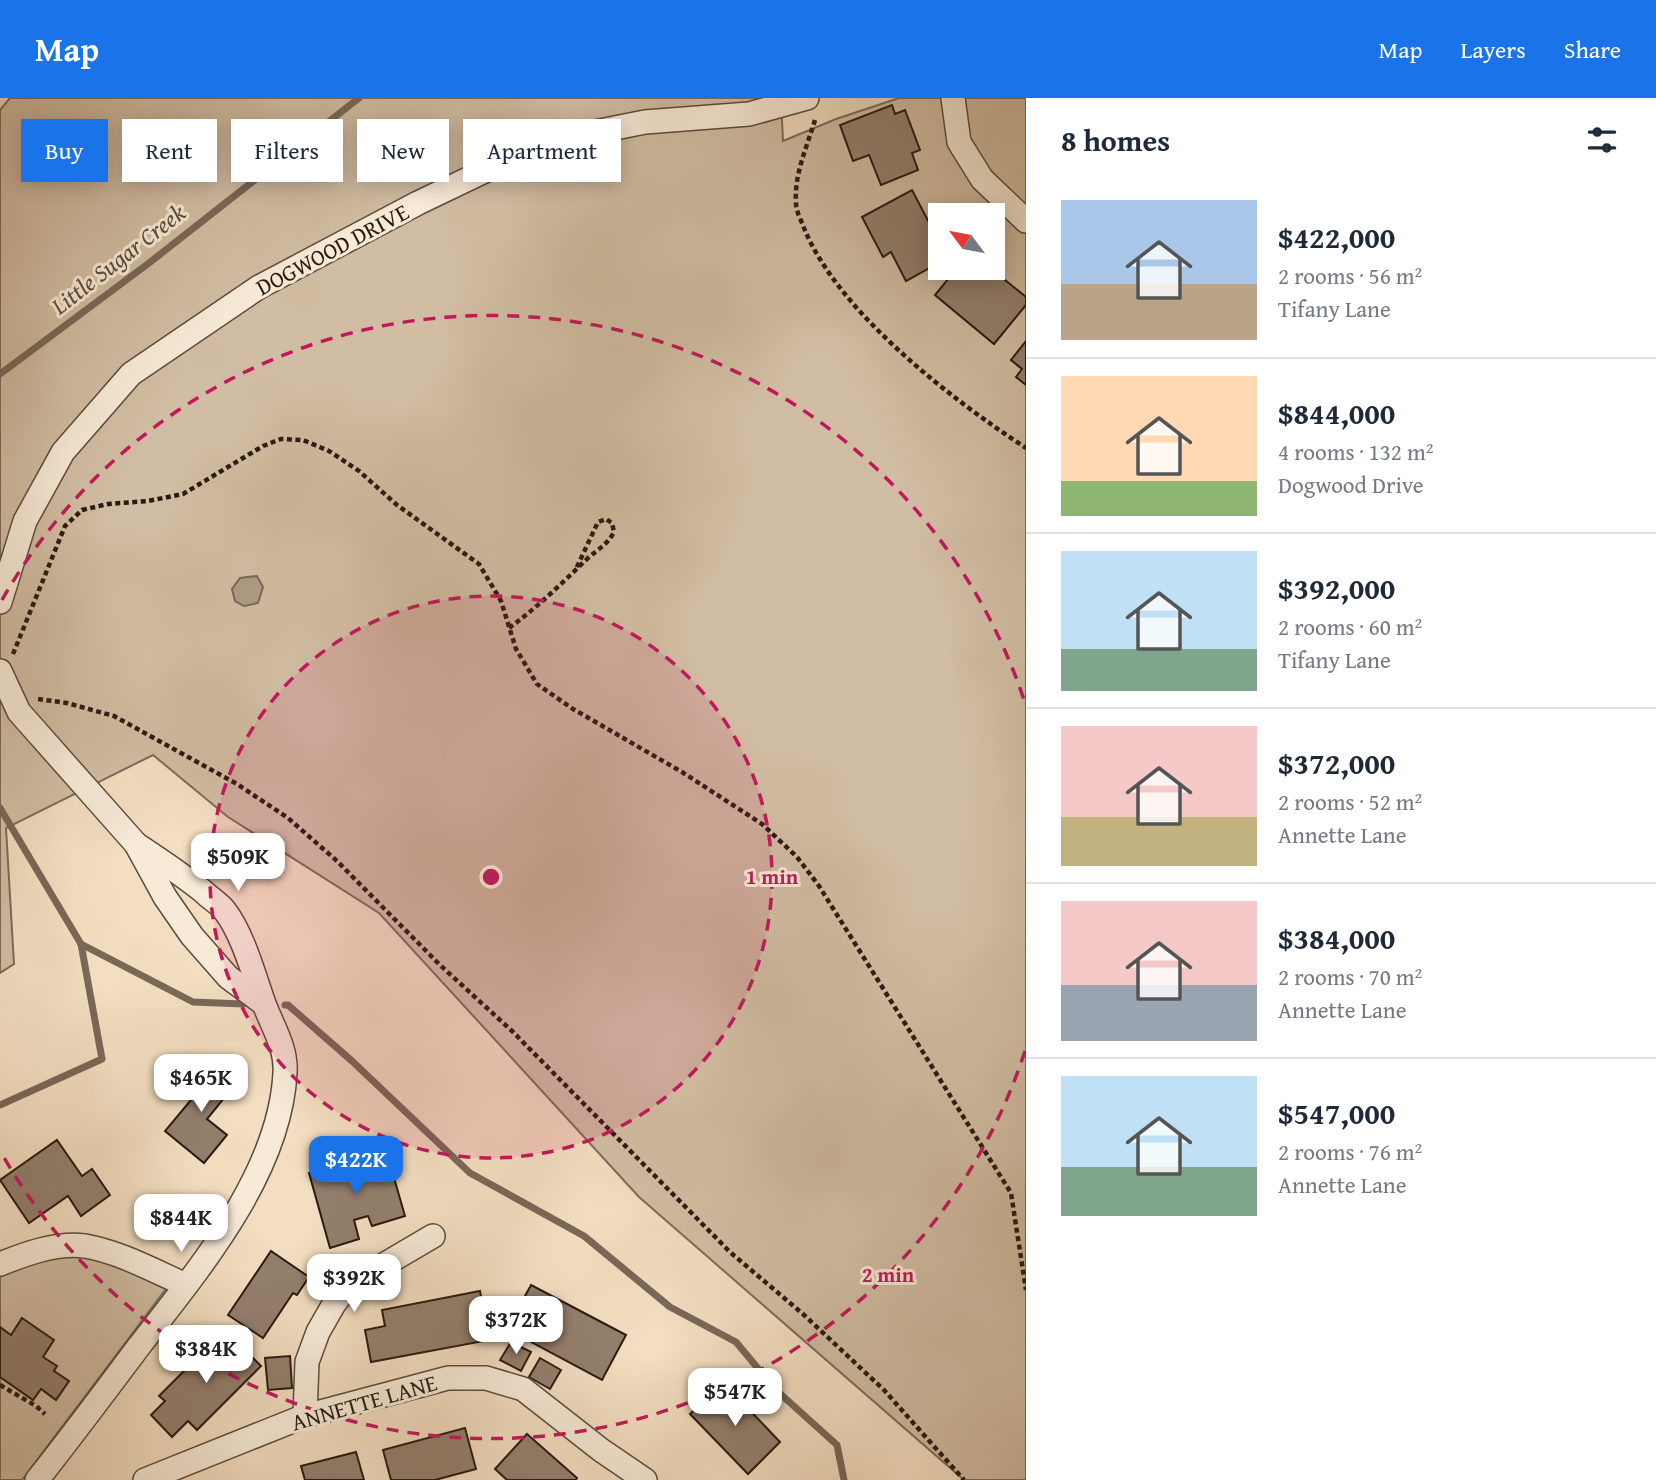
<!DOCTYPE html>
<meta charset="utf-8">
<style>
body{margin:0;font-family:"Gentium Book Plus",serif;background:#f6f6f7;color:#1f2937;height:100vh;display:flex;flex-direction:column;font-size:26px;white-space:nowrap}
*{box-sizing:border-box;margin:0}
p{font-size:23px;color:#747a83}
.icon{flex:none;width:38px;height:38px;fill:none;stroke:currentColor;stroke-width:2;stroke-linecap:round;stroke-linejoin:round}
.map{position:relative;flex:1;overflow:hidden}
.drawer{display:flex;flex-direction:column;background:#fff;width:630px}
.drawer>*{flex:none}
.banner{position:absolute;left:21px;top:21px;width:665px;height:63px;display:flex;gap:14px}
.needle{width:46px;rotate:302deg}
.fabs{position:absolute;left:928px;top:105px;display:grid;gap:14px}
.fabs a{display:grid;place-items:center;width:77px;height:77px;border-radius:0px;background:#fff;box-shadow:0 4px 18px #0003;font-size:35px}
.price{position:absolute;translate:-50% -60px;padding:0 16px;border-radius:14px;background:#fff;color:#222;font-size:23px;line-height:46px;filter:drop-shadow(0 2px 4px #0008)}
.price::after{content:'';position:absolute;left:50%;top:42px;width:21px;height:16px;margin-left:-10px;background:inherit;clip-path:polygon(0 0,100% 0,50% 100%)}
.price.on{background:#1a73e8;color:#fff}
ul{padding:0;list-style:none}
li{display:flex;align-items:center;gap:21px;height:175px;padding:0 35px}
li+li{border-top:2px solid #e0e1e3}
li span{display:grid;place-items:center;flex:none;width:196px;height:140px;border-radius:0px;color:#555}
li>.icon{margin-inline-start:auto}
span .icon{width:84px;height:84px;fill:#fffc;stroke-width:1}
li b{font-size:30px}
h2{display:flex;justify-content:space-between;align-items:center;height:84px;padding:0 35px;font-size:30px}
.chip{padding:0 24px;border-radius:0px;background:#fff;box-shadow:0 4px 18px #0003;font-size:24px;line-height:63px}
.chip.on{background:#1a73e8;color:#fff}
header{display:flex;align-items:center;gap:42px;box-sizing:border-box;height:98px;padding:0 35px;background:#1a73e8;color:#fff}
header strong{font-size:33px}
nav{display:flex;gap:38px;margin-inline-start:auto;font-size:24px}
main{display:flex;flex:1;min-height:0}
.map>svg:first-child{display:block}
</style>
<header>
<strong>Map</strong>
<nav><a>Map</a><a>Layers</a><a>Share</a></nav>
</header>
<main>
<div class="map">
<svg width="1026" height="1382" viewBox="0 0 1026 1382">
<rect width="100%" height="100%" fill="#f3dec1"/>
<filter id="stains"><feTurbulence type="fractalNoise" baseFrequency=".00286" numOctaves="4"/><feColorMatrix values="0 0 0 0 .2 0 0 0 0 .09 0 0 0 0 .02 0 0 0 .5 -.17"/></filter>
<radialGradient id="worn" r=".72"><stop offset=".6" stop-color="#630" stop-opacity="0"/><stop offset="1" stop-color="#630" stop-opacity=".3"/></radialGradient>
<!-- green -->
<g fill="#d1bda3" stroke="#7e6b5a" stroke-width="2" fill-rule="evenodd">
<path d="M 10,0 L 781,0 L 783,43 L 836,21 L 899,0 L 1026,0 L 1026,1382 L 964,1382 L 639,1099 L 379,815 L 228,719 L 153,657 L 6,730 L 14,866 L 0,875 L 0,12 ZM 940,117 L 992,117 L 992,170 L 940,170 Z"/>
<polygon points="85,1155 168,1188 22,1382 0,1382 0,1179 31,1162"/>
</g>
<!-- water -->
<polygon fill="#af9b86" stroke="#7a6758" stroke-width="2" points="257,478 263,489 258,505 244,508 235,503 232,491 240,480"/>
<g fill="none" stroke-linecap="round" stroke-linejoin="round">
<!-- stream -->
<g stroke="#7a6758" stroke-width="7">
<polyline points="0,276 149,165 359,0"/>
<polyline points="0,710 81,846 102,961 0,1007"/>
<polyline points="81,846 193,904 243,906"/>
<polyline points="285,907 288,907 352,963 470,1075 584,1138 670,1209 736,1244 776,1292 837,1347 844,1382"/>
</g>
</g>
<!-- building -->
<g fill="#937f6d" stroke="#2a1912" stroke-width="2">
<polygon points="892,7 895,16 905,12 920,52 912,55 918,72 881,87 869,57 853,63 840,27"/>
<polygon points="912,92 935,136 940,133 940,153 936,155 940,164 906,183 891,154 883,159 862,119"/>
<polygon points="992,156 1001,164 994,173 1026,199 1026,207 994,246 935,197 957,170 992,170"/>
<polygon points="1026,243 1026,287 1016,279 1022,271 1011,262"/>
<polygon points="204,965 233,989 207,1021 227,1037 204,1065 165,1033 191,1002 181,993"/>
<polygon points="57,1042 82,1078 92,1071 110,1097 81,1118 68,1098 29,1125 0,1082"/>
<polygon points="386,1052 405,1118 372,1128 368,1118 354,1122 359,1141 330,1150 309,1075"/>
<polygon points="271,1153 309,1179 297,1197 293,1195 263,1240 228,1217"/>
<polygon points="531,1187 626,1237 602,1282 507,1231"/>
<polygon points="480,1193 489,1242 371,1264 365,1232 385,1228 382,1212"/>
<polygon points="22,1220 54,1242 43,1259 57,1268 54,1273 69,1283 56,1302 41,1291 33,1302 0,1279 0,1229 11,1237"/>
<polygon points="225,1232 261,1268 197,1332 188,1323 172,1339 151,1317 165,1303 159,1298"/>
<polygon points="511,1244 531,1254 521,1273 500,1262"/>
<polygon points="290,1258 292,1290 268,1292 265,1260"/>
<polygon points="540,1260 561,1272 550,1291 529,1279"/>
<polygon points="723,1284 780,1344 748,1376 690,1316"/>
<polygon points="465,1330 476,1371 435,1382 391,1382 383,1352"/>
<polygon points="527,1336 577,1380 576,1382 507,1382 495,1371"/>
<polygon points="356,1354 364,1382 305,1382 301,1368"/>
</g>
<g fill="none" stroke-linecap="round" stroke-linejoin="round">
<!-- minor casing -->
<g stroke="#5c4a3e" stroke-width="26">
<g id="minor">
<polyline points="953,0 959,44 982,81 1026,123"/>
<polyline points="0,504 25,423 63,354 131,276 259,189 418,105 545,44 645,24 749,16 807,0"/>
<polyline points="0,573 19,614 136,746 165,799 192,838 228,879 263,905"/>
<path d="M 0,1166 C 25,1156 57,1144 85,1148 C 120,1154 154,1173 186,1187"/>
<polyline points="305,1318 307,1264 318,1234 334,1206 348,1188 433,1138"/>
<path d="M 37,1382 C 72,1338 106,1292 140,1247 C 199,1171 280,1075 285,975 C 287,948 270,925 262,900 C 253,874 242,835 225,813 C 220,806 211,801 205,795 C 183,777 160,762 136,746"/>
<polyline points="145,1382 305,1318 448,1280 486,1280 523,1291 601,1352 645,1382"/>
</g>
</g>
<!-- path -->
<g stroke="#2a1912" stroke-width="4.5" stroke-dasharray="5 3.5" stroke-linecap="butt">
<path d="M 815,22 C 807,49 794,76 796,105 C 796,113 801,122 804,130 C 838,214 951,301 1026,350"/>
<path d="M 509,530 C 538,509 562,485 587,461 C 598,451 607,447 614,434 L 612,425 L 606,421 L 598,424 L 575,473"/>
<polyline points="13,556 65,428 82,412 108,406 148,403 183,396 263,348 281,341 303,342 329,353 359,373 397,407 479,466 501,503 516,551 537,586 573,611 682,674 762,726 797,759 819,788 1011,1095 1026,1192"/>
<polyline points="38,601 67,605 114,618 237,686 288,720 337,763 440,867 512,933 730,1154 803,1216 884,1292 964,1382"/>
<polyline points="0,1287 36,1308 45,1316"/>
</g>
<!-- minor -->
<use href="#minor" stroke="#f7ead7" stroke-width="23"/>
</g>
<!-- distance rings -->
<circle cx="491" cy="779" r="281" fill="#c2185b" fill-opacity=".12"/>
<g fill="none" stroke="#c2185b" stroke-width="3.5" stroke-dasharray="12 9">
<circle cx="491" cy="779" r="281"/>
<path d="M1025 953A562 562 0 0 1 2 1056M2 502A562 562 0 0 1 1025 605"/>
</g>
<g text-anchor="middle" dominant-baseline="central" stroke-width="6" stroke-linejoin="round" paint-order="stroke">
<!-- street labels -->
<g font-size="23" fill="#2a1912" stroke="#f7ead7">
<text transform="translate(332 151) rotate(-28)">DOGWOOD DRIVE</text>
<text transform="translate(364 1304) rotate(-16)">ANNETTE LANE</text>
</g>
<!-- water labels -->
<g font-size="24" font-style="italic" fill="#5f4d40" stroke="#f7ead7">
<text transform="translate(118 161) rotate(-38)">Little Sugar Creek</text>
</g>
</g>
<circle cx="491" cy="779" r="10" fill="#c2185b" stroke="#f7ead7" stroke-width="3.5"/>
<g font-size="21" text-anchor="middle" font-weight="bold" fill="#c2185b" stroke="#f7ead7" stroke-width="6" stroke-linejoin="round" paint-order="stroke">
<text x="772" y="786">1 min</text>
<text x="888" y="1184">2 min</text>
</g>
<rect width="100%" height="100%" filter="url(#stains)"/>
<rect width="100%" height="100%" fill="url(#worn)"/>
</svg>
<div class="fabs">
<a><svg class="needle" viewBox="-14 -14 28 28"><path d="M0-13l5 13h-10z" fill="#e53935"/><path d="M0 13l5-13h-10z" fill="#747a83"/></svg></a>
</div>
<b class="price" style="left:238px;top:795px">$509K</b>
<b class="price" style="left:201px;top:1016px">$465K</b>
<b class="price on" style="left:356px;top:1098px">$422K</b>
<b class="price" style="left:181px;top:1156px">$844K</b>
<b class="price" style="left:354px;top:1216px">$392K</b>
<b class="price" style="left:516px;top:1258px">$372K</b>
<b class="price" style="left:206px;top:1287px">$384K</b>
<b class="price" style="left:735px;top:1330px">$547K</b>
<div class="banner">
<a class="chip on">Buy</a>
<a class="chip">Rent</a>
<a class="chip">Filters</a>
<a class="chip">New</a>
<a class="chip">Apartment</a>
</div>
</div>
<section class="drawer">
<h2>8 homes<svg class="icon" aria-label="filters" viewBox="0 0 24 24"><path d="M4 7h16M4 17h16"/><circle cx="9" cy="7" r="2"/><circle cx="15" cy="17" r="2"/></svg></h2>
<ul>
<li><span style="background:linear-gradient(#a9c7e8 60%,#b9a48a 0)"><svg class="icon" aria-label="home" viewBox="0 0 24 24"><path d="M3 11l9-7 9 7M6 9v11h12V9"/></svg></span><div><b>$422,000</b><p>2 rooms · 56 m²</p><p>Tifany Lane</p></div></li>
<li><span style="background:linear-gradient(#ffd9b3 75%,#8fb573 0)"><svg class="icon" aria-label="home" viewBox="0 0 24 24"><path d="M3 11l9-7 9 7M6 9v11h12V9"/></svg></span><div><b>$844,000</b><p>4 rooms · 132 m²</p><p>Dogwood Drive</p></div></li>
<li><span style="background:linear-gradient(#bfe0f5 70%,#7fa58c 0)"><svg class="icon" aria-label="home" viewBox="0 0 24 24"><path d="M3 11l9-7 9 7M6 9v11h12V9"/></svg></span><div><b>$392,000</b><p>2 rooms · 60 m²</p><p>Tifany Lane</p></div></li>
<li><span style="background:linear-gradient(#f6c9c9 65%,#c2b280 0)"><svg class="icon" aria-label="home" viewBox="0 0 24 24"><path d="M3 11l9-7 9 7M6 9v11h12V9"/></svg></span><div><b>$372,000</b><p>2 rooms · 52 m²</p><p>Annette Lane</p></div></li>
<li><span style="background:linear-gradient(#f6c9c9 60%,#9aa5b1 0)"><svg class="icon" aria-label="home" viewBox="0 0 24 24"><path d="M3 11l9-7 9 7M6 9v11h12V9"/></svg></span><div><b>$384,000</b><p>2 rooms · 70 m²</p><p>Annette Lane</p></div></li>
<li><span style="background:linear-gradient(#bfe0f5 65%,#7fa58c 0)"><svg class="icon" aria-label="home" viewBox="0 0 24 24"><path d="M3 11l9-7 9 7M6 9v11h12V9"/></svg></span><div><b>$547,000</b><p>2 rooms · 76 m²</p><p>Annette Lane</p></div></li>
</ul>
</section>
</main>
